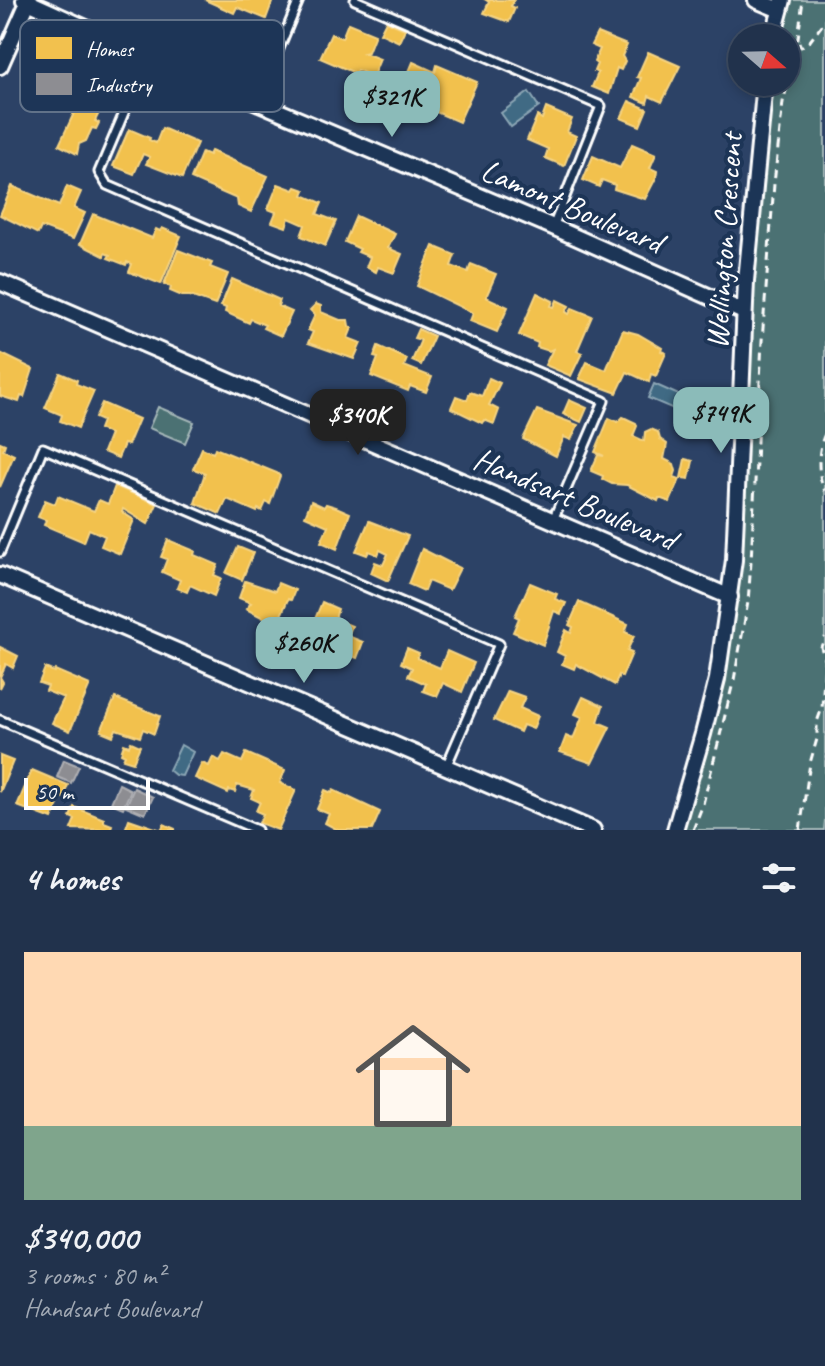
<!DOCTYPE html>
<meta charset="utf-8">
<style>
body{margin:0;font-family:Caveat,sans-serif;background:#293a53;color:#f1f3f6;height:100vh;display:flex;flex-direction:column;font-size:30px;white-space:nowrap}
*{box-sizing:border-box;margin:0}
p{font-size:26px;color:#a2aab5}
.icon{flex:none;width:44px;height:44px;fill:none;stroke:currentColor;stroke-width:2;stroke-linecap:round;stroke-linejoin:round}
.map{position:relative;height:830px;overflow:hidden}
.details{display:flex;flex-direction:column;background:#21324c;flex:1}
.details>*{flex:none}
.needle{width:52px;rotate:110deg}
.tools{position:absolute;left:728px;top:24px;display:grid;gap:16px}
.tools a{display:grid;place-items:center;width:72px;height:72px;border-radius:50%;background:#21324c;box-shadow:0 4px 12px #0003,0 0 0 2px #3e4d64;font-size:40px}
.scale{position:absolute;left:24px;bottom:20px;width:126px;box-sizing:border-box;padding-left:8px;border:4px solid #fff;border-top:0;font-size:22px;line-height:28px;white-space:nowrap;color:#fff;-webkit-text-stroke:6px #1d3557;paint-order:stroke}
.price{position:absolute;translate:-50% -68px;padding:0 18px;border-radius:16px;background:#8bbbb9;color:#111;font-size:26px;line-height:52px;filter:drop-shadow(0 2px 4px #0008)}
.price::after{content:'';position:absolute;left:50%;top:48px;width:24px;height:18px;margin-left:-12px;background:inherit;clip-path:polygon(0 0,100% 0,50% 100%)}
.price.current{background:#222;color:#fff}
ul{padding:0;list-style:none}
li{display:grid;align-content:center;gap:16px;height:424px;padding:0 24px}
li+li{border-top:2px solid #3e4d64}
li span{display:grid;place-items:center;height:248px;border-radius:0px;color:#555}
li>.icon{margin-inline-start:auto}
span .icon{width:144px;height:144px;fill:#fffc;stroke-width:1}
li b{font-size:34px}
h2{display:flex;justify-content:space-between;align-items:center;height:96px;padding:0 24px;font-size:34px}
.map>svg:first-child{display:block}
</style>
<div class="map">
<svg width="825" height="830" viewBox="0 0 825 830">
<rect width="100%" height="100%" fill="#2c4266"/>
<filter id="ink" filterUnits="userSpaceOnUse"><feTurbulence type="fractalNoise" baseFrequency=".0125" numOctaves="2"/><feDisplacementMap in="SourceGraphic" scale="16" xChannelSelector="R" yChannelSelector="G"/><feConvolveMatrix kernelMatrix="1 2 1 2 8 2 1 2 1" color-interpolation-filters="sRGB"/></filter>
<g filter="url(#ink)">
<!-- green -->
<g fill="#4c7173" stroke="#a6b8b9" stroke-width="2">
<polygon points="757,0 825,0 825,820 824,830 673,830 722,653 765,82 786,82 786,38 773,38 780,11"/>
<polygon points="158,407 194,422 185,443 149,428"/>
</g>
<!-- water -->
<g fill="#3f6b84" stroke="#8ca6b5" stroke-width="2">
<polygon points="529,92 539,107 511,127 501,113"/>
<polygon points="654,384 681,396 676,410 648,398"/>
<polygon points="181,745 193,752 182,776 175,775 169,770"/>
</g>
<!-- homes -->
<g fill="#f2c14e" stroke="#f6d483" stroke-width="2">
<polygon points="205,0 273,0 266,19 237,7 234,13"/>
<polygon points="486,0 514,0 511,6 515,8 509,22 484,13 489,2"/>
<polygon points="386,21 405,29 399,42 380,33"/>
<polygon points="348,23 375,34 368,52 364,53 380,59 373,76 357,70 355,73 320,58 331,34 342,38"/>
<polygon points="597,33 627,45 622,56 625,61 621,70 617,68 609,94 592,87 598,73 594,71 597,64 594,62 600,49 591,45"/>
<polygon points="648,52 680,66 662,102 649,96 647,103 633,97 641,78 637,77"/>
<polygon points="413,62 435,72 437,65 477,82 459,122 436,112 437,110 432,107 430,111 418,106 420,101 400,93"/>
<polygon points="85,72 113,84 95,121 99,123 96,129 92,128 86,141 79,144 77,154 59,145 81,98 72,95 78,77 82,79"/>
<polygon points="629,101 647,109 640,126 621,118"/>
<polygon points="546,108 572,119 567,132 576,136 564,166 545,158 548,149 527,140 537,116 542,119"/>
<polygon points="162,128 197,143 182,178 146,164 150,157 143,154 134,174 113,166 129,129 150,138 149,140 156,143"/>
<polygon points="632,144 656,154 650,168 657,171 656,178 645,199 614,189 615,185 602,180 599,187 583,180 593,156 620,168"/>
<polygon points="211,151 268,176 251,212 238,206 237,199 191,179 202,152 209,155"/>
<polygon points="278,184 294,190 296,187 305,190 303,195 322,203 317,214 336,221 325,246 301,236 305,225 289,218 286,227 272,222 276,212 268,209"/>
<polygon points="12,186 59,206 67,186 81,192 74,208 85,213 73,239 41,227 38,234 0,215"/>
<polygon points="93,214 152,238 156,229 160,231 162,228 181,236 161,284 129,272 132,264 127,262 126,265 108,258 110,255 105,253 104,256 80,244"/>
<polygon points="356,216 395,234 388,248 402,254 394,273 378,267 376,272 366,267 370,257 358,252 360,249 345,242"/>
<polygon points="433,246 455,255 451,266 468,272 471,264 496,274 486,297 508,307 497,332 470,321 473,313 417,286"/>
<polygon points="178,250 212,263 210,267 228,274 215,305 190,296 182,296 170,291 171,287 164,284"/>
<polygon points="232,279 280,300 278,306 292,312 281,336 263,328 265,325 251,319 249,323 225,312 226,308 221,306"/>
<polygon points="537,293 553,301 551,306 554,307 557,300 569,306 566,312 569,314 572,308 592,316 577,351 582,353 571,376 545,365 553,349 549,351 537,347 538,343 519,335"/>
<polygon points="316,304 321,306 321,312 340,320 348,320 349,326 352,328 348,338 361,343 354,359 308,343 313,332 308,330 315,315 310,310"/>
<polygon points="418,329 434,336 421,365 412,361 421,340 414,338"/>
<polygon points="623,330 638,334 662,348 661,351 666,353 656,376 651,374 649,382 627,372 617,393 579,379 587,362 606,370"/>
<polygon points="378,346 407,359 404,366 432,377 426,392 410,386 408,391 371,376 378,358 374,357"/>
<polygon points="0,353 33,369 24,397 21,396 19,402 0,396"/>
<polygon points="60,373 77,380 76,384 94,391 78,428 60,421 62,415 45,408"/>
<polygon points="489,378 500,383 489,405 499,410 494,424 484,420 482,423 451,408 456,396 467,400 470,392 482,396"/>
<polygon points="569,400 587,408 581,422 563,414"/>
<polygon points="102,403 139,419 128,445 124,444 118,458 103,452 110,434 99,429 102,421 95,418"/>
<polygon points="537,410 578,425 571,440 564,437 556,456 523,439"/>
<polygon points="623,417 636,423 637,426 633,436 644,441 645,432 651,429 658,432 660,439 667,444 664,459 674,464 676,471 674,477 680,479 670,502 659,498 658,501 627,485 612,484 602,479 603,476 591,471 598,455 604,456 595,452 609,418 618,422"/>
<polygon points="0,442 5,444 3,450 14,455 0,487"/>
<polygon points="202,448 213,453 215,448 277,473 280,476 270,504 266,502 262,511 258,509 257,512 227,499 220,514 195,503 205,473 193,469"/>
<polygon points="685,459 693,461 689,479 681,478"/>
<polygon points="115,486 157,504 148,524 123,509 122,512 134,520 120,554 101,546 105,536 89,529 84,542 44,525 46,520 38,517 45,500 55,504 58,496 94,511 99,500 108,504"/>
<polygon points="311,501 324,507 326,504 336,507 350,513 337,549 321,542 328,526 305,516"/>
<polygon points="369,521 408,536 388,581 371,573 375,562 383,565 388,554 380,550 378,555 369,551 367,555 356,551"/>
<polygon points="168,540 195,551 194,555 218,565 214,575 221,578 214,596 190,585 187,592 177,588 180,580 162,572 167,559 161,557"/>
<polygon points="238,547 253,553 242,580 226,573"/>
<polygon points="422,549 460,568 449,590 428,581 424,591 408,584"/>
<polygon points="245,581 275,591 278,583 295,590 291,600 288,599 277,625 246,609 251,603 239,598"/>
<polygon points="530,583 557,594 555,599 566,603 561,614 554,611 543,645 513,632 519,618 515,616"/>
<polygon points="322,602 338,609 335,619 352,626 348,636 363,642 357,658 332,649 330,653 320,649 322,643 308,636"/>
<polygon points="579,602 628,624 625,632 634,636 627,651 632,653 622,677 619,675 615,685 576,664 574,669 562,664 565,656 557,652 566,630 571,633 573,627 569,625"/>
<polygon points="0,647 18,656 13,668 6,664 0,677 3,682 0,688"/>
<polygon points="407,648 419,653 417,658 440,668 447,651 474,663 462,692 443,683 437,696 423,691 426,684 408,676 412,668 401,663"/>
<polygon points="45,668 54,672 55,670 90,685 70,731 52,723 64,698 46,691 48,686 39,683"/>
<polygon points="508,691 525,697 520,708 538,716 533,729 523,725 520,732 494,720"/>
<polygon points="583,697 603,706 598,722 610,727 592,763 560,752 566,736 573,739 582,717 575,714"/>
<polygon points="115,698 160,716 154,734 143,729 140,737 116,729 113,736 101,731"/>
<polygon points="131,742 140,746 133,762 123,759 125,755 121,753 124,744 129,746"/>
<polygon points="246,753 285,770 280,783 296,790 278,830 259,823 263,814 256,811 260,802 251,798 254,790 237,785 235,792 229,790 228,793 195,778 202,763 209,766 213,757 220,761 224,754 242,762"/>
<polygon points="0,756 13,761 0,792"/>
<polygon points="32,770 68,785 63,798 53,794 51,799 59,802 52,819 17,806"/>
<polygon points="325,790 332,793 333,790 380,812 372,830 338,830 325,823 329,814 317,809"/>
<polygon points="74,807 104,819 104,822 112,825 110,830 71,829 75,819 70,817"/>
<polygon points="129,819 161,830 164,824 175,829 175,830 125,830"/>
</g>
<!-- industry -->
<g fill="#8d8d92" stroke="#afafb3" stroke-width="2">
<polygon points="64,760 79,766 71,783 57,777"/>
<polygon points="119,784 131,790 123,808 111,803"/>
<polygon points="134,788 153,797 145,814 126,806"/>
</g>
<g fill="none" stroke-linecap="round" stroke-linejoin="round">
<!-- lane casing -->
<g stroke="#fff" stroke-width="13">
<g id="lane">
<polyline points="355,0 601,106 553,227"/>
<polyline points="148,56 99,172 107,185 604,401 553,520"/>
<polyline points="257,102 299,0"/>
<polyline points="0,552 43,448 499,644 446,767"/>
<polyline points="0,720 257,830"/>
</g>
</g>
<!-- street casing -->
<g stroke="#fff" stroke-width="20">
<g id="street">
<polyline points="24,0 148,56 553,227 744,312"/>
<polyline points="756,0 780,10"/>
<polyline points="773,38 783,0"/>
<polyline points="0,66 29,0"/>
<polyline points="0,282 730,597"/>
<polyline points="0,575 593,830"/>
<polyline points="675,830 703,734 717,679 734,560 746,281 765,82"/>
</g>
</g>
<!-- path -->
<g stroke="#fff" stroke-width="3" stroke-dasharray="8 6" stroke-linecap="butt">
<polyline points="799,42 801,47 810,41 822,25 825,25"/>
<path d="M 825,434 C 817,450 817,476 825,491"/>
<polyline points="734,680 748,602 751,562 762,341 774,184 783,102 796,53 803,0"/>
<polyline points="693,830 703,804 732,687"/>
<polyline points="800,830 810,763 817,739 817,722 822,708 825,661 821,647 825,637"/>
</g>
<!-- lane -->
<use href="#lane" stroke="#1d3557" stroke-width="7"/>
<!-- street -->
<use href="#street" stroke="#1d3557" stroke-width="14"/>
</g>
</g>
<g text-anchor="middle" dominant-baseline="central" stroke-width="8" stroke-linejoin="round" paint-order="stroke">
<!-- street labels -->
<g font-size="32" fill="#fff" stroke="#1d3557">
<text transform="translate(572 206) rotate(23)">Lamont Boulevard</text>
<text transform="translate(724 241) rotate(-86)">Wellington Crescent</text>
<text transform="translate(575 499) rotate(23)">Handsart Boulevard</text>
</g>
</g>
<!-- legend -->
<rect x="20" y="20" width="264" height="92" rx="12" fill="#1d3557" stroke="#617289" stroke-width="2"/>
<rect x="36" y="37" width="36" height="22" fill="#f2c14e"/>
<rect x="36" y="73" width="36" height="22" fill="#8d8d92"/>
<g font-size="22" fill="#fff">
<text x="86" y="56">Homes</text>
<text x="86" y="92">Industry</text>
</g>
</svg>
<div class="tools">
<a><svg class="needle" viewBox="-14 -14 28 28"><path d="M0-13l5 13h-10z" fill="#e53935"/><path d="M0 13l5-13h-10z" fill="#a2aab5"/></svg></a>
</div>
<div class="scale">50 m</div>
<b class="price" style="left:392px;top:139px">$321K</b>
<b class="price" style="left:721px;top:455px">$749K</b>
<b class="price current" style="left:358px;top:457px">$340K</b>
<b class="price" style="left:304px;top:685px">$260K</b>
</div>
<section class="details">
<h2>4 homes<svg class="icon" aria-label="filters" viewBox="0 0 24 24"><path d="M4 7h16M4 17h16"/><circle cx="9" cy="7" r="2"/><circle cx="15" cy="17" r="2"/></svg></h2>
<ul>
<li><span style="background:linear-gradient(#ffd9b3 70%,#7fa58c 0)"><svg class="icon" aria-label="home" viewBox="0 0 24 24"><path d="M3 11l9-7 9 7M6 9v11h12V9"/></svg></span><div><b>$340,000</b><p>3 rooms · 80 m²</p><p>Handsart Boulevard</p></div></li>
</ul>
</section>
